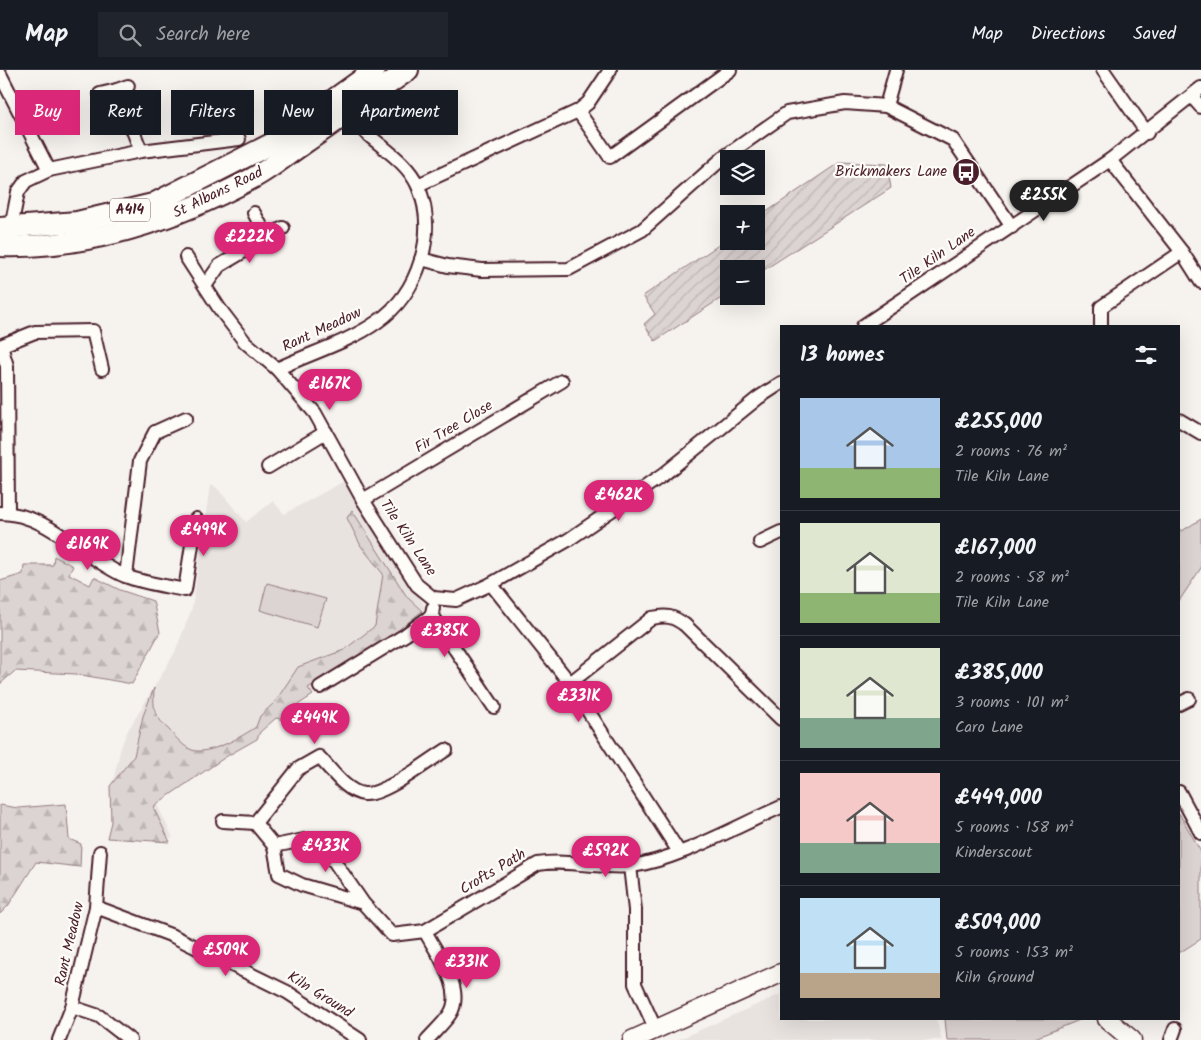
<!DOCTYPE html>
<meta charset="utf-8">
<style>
body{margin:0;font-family:Kalam,sans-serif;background:#20242c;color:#f1f3f6;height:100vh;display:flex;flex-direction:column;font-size:19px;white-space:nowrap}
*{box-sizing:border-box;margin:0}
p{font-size:16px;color:#9ea1a6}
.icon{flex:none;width:28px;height:28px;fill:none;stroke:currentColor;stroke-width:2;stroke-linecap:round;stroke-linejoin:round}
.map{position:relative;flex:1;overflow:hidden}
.side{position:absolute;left:780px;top:255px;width:400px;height:695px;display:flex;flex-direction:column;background:#171b24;border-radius:0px;box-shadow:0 5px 20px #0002}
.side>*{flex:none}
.banner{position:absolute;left:15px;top:20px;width:475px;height:45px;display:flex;gap:10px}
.buttons{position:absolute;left:720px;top:80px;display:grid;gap:10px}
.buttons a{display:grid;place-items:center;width:45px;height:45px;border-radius:0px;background:#171b24;box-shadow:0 5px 20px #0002;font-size:25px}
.price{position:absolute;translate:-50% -42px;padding:0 11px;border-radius:18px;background:#db2777;color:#fff;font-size:16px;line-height:32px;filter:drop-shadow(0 1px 2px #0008)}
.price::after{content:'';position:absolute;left:50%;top:30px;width:15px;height:11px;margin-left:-8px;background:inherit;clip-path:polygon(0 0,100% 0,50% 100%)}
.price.current{background:#222;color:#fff}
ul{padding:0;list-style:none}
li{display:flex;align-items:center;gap:15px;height:125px;padding:0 20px}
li+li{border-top:1px solid #363941}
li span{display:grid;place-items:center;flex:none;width:140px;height:100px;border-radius:0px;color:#555}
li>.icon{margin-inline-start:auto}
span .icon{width:60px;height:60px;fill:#fffc;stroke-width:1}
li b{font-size:21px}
h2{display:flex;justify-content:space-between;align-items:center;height:60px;padding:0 20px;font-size:21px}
.chip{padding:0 18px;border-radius:0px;background:#171b24;box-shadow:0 5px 20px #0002;font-size:18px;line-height:45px}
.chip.current{background:#db2777;color:#fff}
header{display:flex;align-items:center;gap:30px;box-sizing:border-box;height:70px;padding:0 25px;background:#171b24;border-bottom:1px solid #363941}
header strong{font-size:24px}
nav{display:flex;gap:28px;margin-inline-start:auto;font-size:18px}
.search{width:350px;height:45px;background:#20242c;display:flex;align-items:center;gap:12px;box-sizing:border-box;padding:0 18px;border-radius:0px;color:#9ea1a6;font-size:19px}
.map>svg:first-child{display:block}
</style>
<header>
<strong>Map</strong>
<div class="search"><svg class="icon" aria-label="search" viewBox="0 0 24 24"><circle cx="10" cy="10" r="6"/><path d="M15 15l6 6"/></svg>Search here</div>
<nav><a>Map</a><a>Directions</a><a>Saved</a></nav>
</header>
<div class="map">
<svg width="1201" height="970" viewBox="0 0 1201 970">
<defs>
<pattern id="forest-firs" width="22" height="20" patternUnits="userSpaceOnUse" patternTransform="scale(1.25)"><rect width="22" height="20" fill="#dcd4d2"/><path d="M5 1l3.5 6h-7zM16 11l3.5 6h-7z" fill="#beb6b4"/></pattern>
<pattern id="garden-furrows" width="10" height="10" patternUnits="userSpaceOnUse" patternTransform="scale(1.25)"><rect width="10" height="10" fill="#dcd4d2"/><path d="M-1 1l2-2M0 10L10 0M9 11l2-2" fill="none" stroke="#beb6b4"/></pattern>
</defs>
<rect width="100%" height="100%" fill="#f6f3ef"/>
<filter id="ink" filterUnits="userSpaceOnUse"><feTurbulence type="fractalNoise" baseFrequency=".02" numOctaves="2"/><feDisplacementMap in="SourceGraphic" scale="10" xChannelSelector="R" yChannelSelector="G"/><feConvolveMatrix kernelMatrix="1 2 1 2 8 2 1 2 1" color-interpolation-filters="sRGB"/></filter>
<g filter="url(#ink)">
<!-- built -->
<g fill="#e9e3e0">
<polygon points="346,410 429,543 299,632 150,727 158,736 173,768 110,763 112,715 121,677 127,662 175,582 192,538 210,415 216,417 246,452 273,431 284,444"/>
<polygon points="781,924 781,949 936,949 942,970 677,970"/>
</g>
<!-- forest -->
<g fill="url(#forest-firs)" stroke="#937a7e">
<path d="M 352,440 L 407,527 L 422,541 L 399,560 L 308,618 L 313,625 L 296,636 L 284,650 L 276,648 L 260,662 L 257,669 L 227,686 L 155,735 L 154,739 L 170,772 L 107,768 L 111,752 L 110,716 L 134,686 L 143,646 L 154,618 C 153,642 154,645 171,662 C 177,669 183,676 192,680 C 208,686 243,666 256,657 L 260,646 L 275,632 L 298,597 L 344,580 L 375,556 L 383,504 L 361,476 L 347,448 Z"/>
<polygon points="54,486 73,496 69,504 90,515 94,507 120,520 153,531 160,562 132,614 76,604 15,601 0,614 0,511 23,504 24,495 53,495"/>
<polygon points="66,734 69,769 81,774 80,797 36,792 8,836 0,844 0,735 18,738"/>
</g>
<!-- park -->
<g fill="#dcd4d2" stroke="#937a7e">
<polygon points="1201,449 1201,498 1179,531 1179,459 1182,461"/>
<polygon points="267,513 326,529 317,557 260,540"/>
<polygon points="1179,743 1201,782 1201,869 1179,883"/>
<polygon points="945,949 1082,949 1030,970 947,970"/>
</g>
<!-- garden -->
<polygon fill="url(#garden-furrows)" stroke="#937a7e" points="840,92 887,94 891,118 756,205 756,199 729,199 729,223 655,271 644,254 655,244 643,226 729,168 729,171 756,171 756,149"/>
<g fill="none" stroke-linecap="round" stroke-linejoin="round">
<!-- street casing -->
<g stroke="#4a1f2b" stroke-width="16">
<g id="street">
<polyline points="1103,0 1147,63"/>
<polyline points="0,4 49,100"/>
<polyline points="128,16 117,20 141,81"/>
<polyline points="100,24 117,20"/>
<polyline points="1192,27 1201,37"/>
<polyline points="886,36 896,0"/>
<polyline points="578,41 610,87 730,0"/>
<polyline points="1110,90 1182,182 1201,212"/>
<polyline points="418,115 578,41 588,33 610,0"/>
<polyline points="254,143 267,167"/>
<polyline points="11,158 18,122 26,111 49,100 141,81 239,69"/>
<polyline points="186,187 219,238 245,272 277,299 315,343 363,430 417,515 433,528 456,530 491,514 568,470 663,405 758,328 781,313"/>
<polyline points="421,189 448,196 482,200 569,199 642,160 724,87 787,43 845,33 886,36 953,70 1012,157"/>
<polyline points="205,216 219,196 283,158"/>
<polyline points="863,256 1110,90 1201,18"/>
<polyline points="1101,256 1101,237 1182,182"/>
<polyline points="0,276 35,262 93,261 102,299"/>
<polyline points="1,276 7,296 8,443"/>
<path d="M 277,299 C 308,284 349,272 377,252 C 419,223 438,163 418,116 C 407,91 380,77 362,59 C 355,53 351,45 344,40"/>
<polyline points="1179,350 1201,363"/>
<polyline points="268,397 326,362"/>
<polyline points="363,430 562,311"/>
<path d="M 0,443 C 48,443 83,488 125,506 C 143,513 166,516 185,520 L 196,449"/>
<polyline points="760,472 781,462"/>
<polyline points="126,506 140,391 155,362 186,348"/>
<polyline points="491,514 570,613 679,782"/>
<polyline points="433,538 432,545 494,637"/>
<path d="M 570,613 L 652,548 C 667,545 673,546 685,555 L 781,649"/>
<polyline points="320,617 405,565 432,545"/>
<polyline points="1179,634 1189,629"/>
<polyline points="1179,722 1201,763"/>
<polyline points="223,751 255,753"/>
<path d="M 274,776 L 255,753 L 298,699 L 319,687 C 331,699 346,722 364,724 C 384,726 428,691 446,680"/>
<polyline points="630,796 635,840 635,914 655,958"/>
<path d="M 363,833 L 302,815 L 279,804 L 274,776 L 304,770 L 334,791 L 363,833 L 392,865 L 425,861 L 538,794 C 569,789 600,799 631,796 C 678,790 737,756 781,737"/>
<polyline points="96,837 173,866 287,922 360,970"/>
<path d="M 425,861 C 436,883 466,919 450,944 C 444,953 434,962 427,970"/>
<polyline points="72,937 99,946 130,970"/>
<polyline points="59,970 72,937 96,837 100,782"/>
<polyline points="1171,970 1175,959"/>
</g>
</g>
<!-- secondary casing -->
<g stroke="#4a1f2b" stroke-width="21">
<g id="secondary">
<polyline points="1107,949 1132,970"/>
<polyline points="632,970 781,903"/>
</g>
</g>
<!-- primary casing -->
<g stroke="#4a1f2b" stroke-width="24">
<g id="primary">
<polyline points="0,158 77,152 153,134 273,73 375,0"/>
<path d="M 0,176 C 90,179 175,150 253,108 C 270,99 287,85 303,74 C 338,50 373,25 408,0"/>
</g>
</g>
<!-- street -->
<use href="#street" stroke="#fdfcf7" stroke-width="12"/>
<!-- secondary -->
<use href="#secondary" stroke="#fdfcf7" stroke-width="18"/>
<!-- primary -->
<use href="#primary" stroke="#fdfcf7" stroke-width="20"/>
</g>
</g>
<!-- icons -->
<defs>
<g id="bus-disc" transform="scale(1.4375)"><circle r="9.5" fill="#4a1f2b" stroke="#fdfcf7"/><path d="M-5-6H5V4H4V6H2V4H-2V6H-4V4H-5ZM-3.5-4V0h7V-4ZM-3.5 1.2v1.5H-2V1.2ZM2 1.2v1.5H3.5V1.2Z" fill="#fff"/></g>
</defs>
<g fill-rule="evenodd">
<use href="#bus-disc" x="966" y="102"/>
</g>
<g text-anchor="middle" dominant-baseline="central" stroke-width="4.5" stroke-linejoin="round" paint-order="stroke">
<!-- shield labels -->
<rect fill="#fdfcf7" stroke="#806168" stroke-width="1" x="110" y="128.5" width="40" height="23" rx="4"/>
<g font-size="14" font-weight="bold" fill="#4a1f2b">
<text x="130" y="140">A414</text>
</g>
<!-- poi labels -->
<g font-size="15" fill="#4a1f2b" stroke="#fdfcf7" text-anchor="end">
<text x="947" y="102">Brickmakers Lane</text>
</g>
<!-- street labels -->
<g font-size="15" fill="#4a1f2b" stroke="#fdfcf7">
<text transform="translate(218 123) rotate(-26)">St Albans Road</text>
<text transform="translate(938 186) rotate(-35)">Tile Kiln Lane</text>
<text transform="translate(322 260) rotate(-25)">Rant Meadow</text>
<text transform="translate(454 357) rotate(-31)">Fir Tree Close</text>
<text transform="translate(408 468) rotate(56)">Tile Kiln Lane</text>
<text transform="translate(493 802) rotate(-31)">Crofts Path</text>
<text transform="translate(70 874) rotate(-77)">Rant Meadow</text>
<text transform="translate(320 925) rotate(32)">Kiln Ground</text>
</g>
</g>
</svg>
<div class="buttons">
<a><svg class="icon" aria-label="layers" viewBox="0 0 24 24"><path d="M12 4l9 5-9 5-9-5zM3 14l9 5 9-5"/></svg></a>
<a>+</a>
<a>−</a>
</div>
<b class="price current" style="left:1044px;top:152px">£255K</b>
<b class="price" style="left:250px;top:194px">£222K</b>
<b class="price" style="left:330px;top:341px">£167K</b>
<b class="price" style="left:619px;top:452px">£462K</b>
<b class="price" style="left:204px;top:487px">£499K</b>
<b class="price" style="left:88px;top:501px">£169K</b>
<b class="price" style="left:445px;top:588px">£385K</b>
<b class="price" style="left:579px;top:653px">£331K</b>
<b class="price" style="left:315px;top:675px">£449K</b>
<b class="price" style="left:326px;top:803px">£433K</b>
<b class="price" style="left:606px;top:808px">£592K</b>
<b class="price" style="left:226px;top:907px">£509K</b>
<b class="price" style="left:467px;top:919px">£331K</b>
<div class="banner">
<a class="chip current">Buy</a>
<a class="chip">Rent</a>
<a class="chip">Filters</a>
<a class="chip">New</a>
<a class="chip">Apartment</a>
</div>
<section class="side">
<h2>13 homes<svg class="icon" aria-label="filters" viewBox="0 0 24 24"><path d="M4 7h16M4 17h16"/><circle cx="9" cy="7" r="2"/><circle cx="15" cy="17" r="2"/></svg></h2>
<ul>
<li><span style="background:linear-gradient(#a9c7e8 70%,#8fb573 0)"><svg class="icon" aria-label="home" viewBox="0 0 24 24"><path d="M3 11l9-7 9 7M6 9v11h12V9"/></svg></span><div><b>£255,000</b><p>2 rooms · 76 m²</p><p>Tile Kiln Lane</p></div></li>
<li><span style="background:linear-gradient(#dfe7d0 70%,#8fb573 0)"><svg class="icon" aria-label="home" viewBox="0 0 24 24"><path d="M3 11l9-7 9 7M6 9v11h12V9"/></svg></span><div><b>£167,000</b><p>2 rooms · 58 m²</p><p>Tile Kiln Lane</p></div></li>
<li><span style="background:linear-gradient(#dfe7d0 70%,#7fa58c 0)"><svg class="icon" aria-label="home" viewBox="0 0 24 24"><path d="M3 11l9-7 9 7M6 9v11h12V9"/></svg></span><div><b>£385,000</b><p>3 rooms · 101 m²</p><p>Caro Lane</p></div></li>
<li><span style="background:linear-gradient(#f6c9c9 70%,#7fa58c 0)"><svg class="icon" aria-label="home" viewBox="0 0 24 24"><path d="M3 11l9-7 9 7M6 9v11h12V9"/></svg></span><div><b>£449,000</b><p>5 rooms · 158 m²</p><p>Kinderscout</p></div></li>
<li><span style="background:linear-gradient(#bfe0f5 75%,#b9a48a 0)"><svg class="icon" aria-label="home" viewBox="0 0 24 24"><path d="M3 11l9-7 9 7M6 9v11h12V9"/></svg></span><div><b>£509,000</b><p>5 rooms · 153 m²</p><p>Kiln Ground</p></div></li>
</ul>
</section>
</div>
